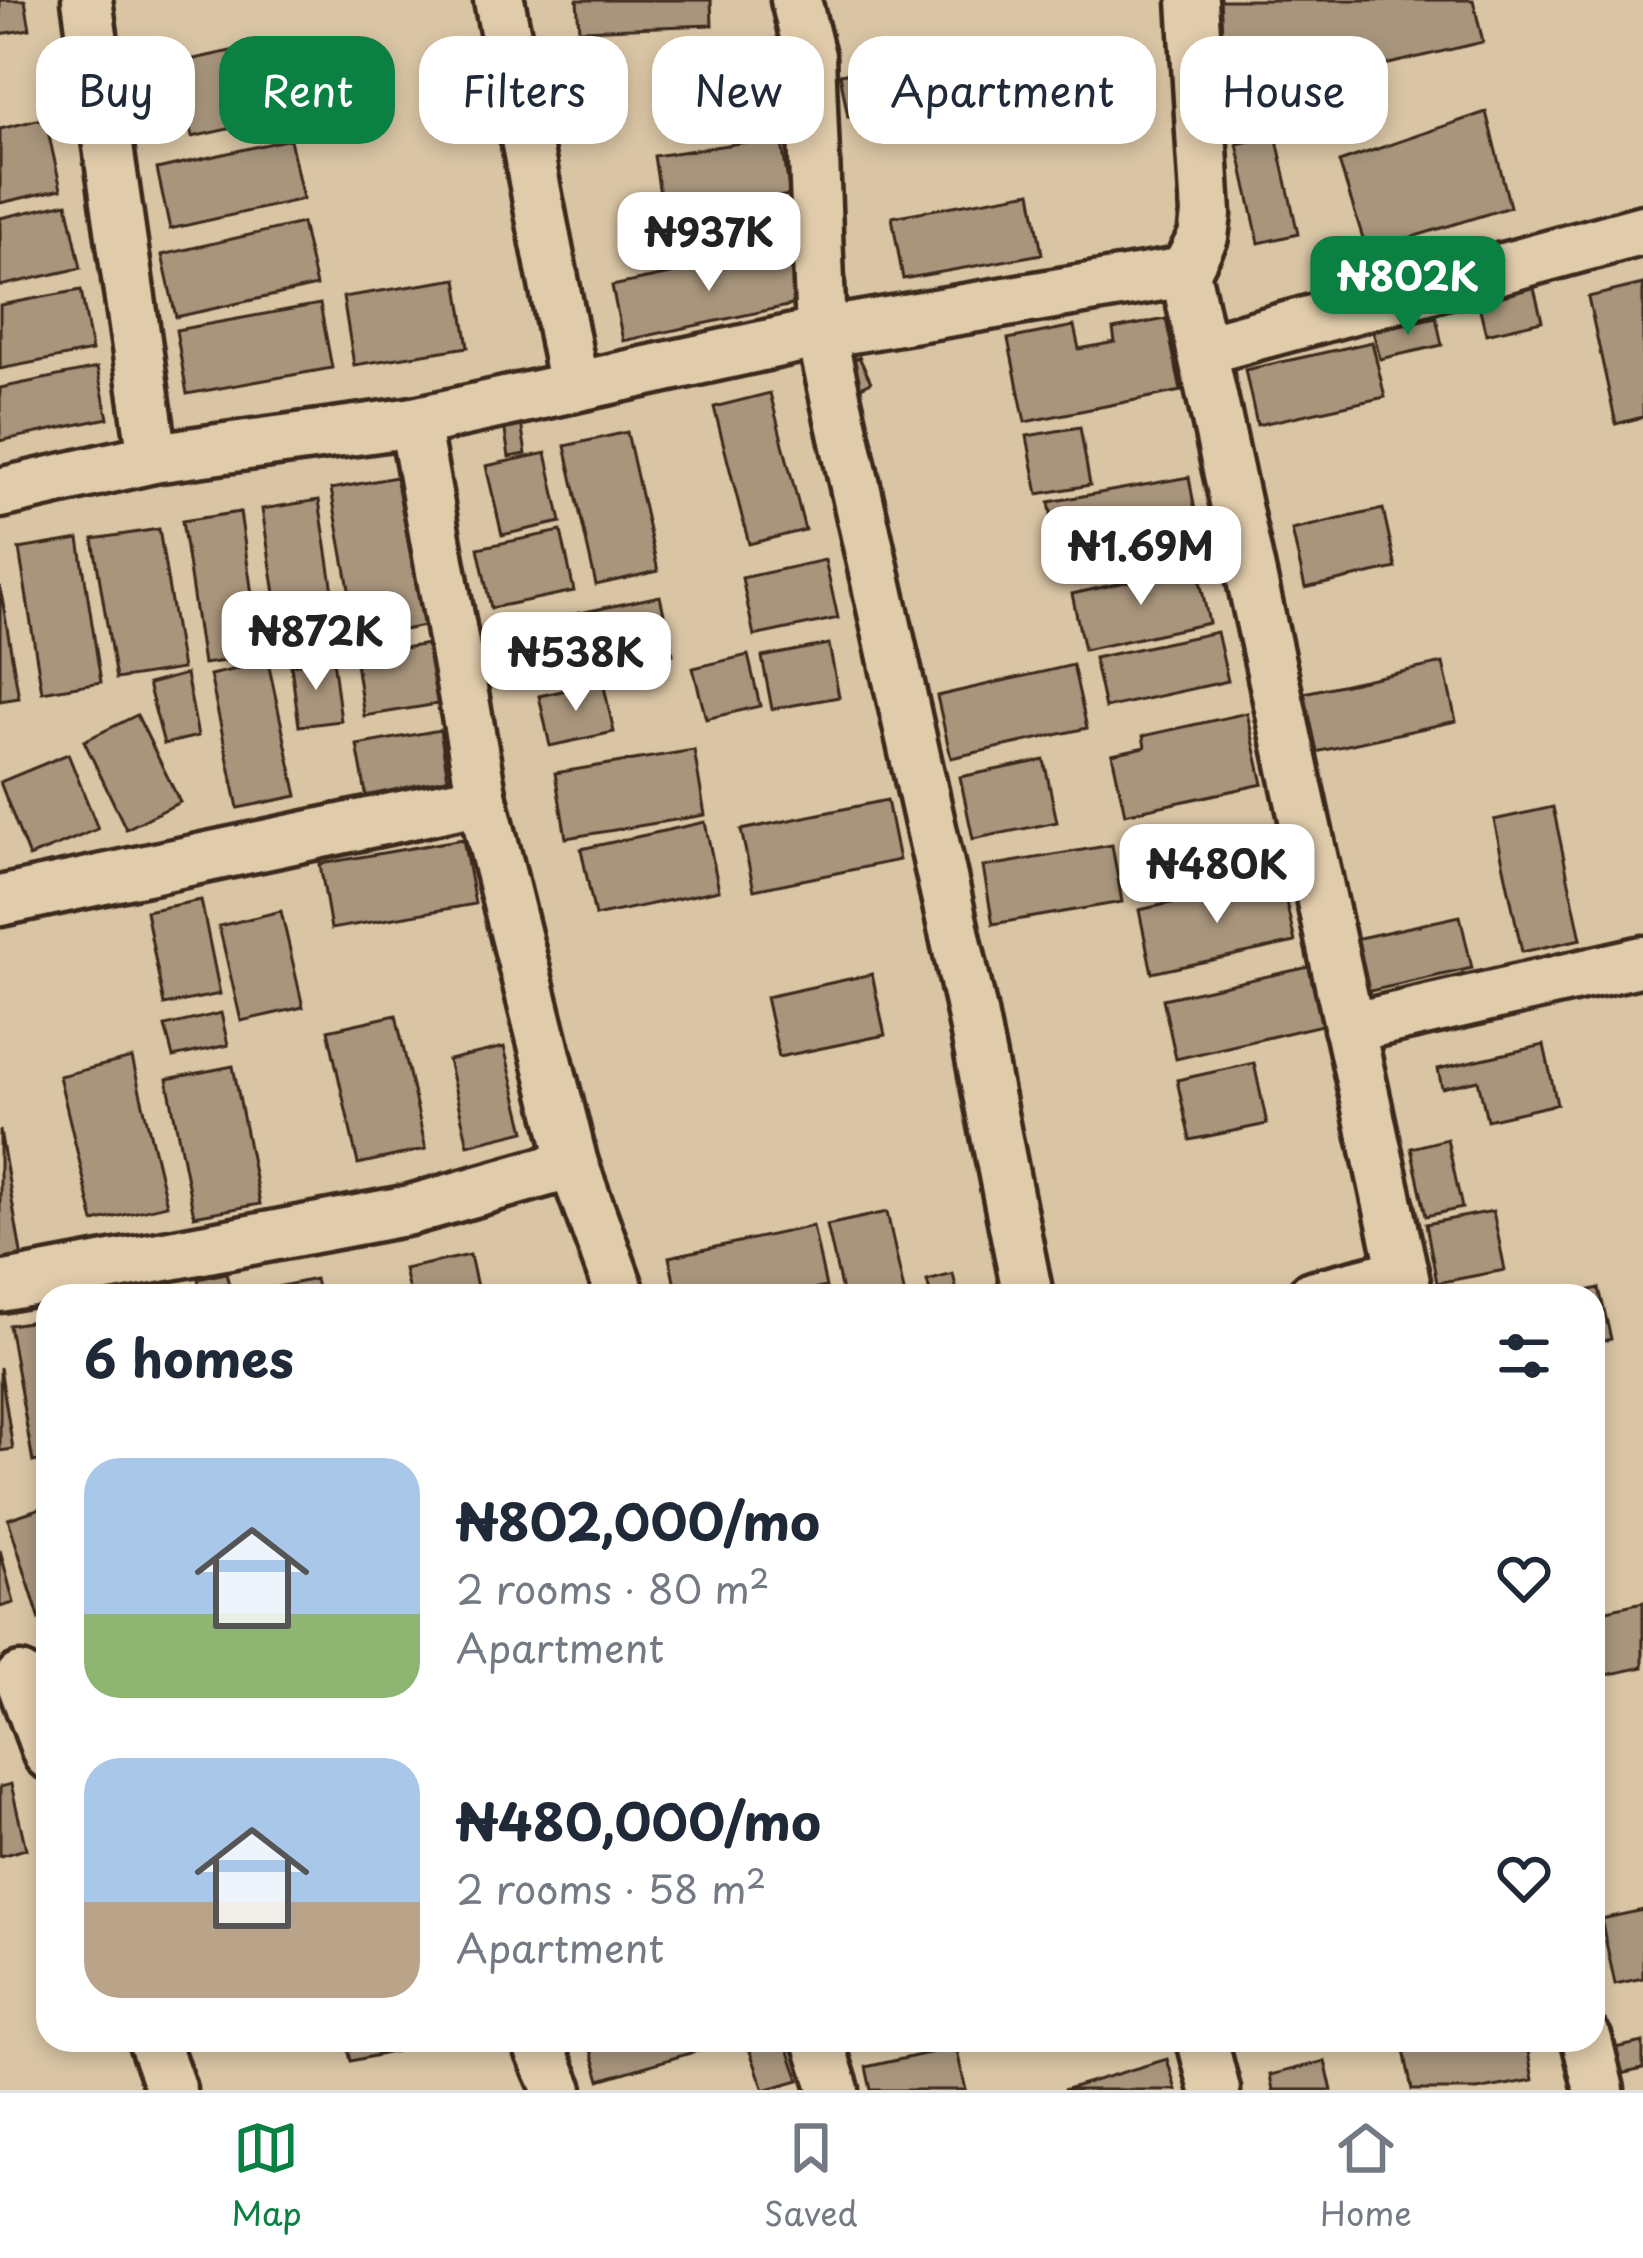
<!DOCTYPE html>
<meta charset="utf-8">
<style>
body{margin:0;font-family:"Playpen Sans",sans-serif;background:#f2f2f3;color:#1f2937;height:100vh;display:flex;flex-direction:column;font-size:45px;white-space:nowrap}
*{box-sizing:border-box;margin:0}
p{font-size:39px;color:#747a83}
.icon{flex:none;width:66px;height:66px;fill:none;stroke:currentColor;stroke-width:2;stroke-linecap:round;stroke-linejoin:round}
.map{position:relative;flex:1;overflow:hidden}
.drawer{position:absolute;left:36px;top:1284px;width:1569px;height:768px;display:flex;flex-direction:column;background:#fff;border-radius:36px;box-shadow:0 6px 18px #0003}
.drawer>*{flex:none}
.guide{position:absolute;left:36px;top:36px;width:1572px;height:108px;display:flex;gap:24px}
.price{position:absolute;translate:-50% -102px;padding:0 27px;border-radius:24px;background:#fff;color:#222;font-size:39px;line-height:78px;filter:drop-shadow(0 3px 6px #0008)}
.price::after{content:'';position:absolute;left:50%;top:72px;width:36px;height:27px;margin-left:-18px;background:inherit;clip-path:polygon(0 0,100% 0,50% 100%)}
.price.current{background:#0b8043;color:#fff}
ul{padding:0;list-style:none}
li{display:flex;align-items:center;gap:36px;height:300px;padding:0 48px}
li span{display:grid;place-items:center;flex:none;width:336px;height:240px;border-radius:36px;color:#555}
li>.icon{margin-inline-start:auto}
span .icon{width:144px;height:144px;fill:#fffc;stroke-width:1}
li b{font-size:51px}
h2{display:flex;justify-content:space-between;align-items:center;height:144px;padding:0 48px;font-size:51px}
.tag{padding:0 42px;border-radius:36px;background:#fff;box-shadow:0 6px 18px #0003;font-size:42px;line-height:108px}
.tag.current{background:#0b8043;color:#fff}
.menu{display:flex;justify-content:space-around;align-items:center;height:168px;border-top:3px solid #e0e1e3;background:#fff;font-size:33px;color:#747a83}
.menu a{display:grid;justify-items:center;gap:6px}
.menu .current{color:#0b8043}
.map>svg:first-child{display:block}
</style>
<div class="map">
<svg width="1643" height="2090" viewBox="0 0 1643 2090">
<rect width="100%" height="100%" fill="#d9c5a4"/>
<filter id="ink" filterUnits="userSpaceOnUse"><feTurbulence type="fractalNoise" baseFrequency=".00833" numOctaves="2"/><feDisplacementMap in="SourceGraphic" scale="24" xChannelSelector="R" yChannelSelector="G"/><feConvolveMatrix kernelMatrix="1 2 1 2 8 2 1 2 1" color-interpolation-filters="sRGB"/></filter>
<g filter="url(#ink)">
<!-- building -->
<g fill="#a8957b" stroke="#3b2a1e" stroke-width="3">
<polygon points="0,0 25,0 30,29 0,34"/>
<polygon points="577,0 711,0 712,25 579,30"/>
<polygon points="1199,0 1473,0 1483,42 1223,103"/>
<polygon points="267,43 283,117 192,137 176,63"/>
<polygon points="988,49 995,93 848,117 840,74"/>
<polygon points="1486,112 1510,207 1367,251 1339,162"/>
<polygon points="45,118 61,189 0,203 0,129"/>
<polygon points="1276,135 1298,234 1259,243 1237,144"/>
<polygon points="781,137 790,195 663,214 654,156"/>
<polygon points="290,139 303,199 170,229 157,169"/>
<polygon points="1031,192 1042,254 903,279 892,217"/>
<polygon points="67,203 81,268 0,286 0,218"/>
<polygon points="302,223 316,286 176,317 162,255"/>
<polygon points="795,248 806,302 623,341 612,286"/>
<polygon points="457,279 468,347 354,365 343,297"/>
<polygon points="1533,284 1542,321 1486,334 1477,297"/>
<polygon points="1643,284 1643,417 1616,424 1588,297"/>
<polygon points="81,290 92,351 0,369 0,305"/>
<polygon points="320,304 332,368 187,394 176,330"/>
<polygon points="1436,317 1442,345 1380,359 1373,331"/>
<polygon points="1166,319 1181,391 1025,422 1008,339 1074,326 1079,349 1115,342 1113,329"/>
<polygon points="1372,342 1385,397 1257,425 1245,370"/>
<polygon points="859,357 871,382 851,392 838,368"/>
<polygon points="97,368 108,418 0,441 0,388"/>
<polygon points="770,393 805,530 749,544 714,407"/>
<polygon points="521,422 526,454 509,457 504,425"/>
<polygon points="1080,427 1090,485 1038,494 1027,436"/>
<polygon points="627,432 658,571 596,585 565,446"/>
<polygon points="546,453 561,522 502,535 486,466"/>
<polygon points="396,477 424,626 358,639 331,489"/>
<polygon points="1189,477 1200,539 1060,564 1049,502"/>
<polygon points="319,500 340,637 283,646 262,509"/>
<polygon points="1383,509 1396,568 1305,588 1292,530"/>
<polygon points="240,512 261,656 203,664 182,521"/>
<polygon points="159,529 182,669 116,679 93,539"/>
<polygon points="561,531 574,591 491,608 478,548"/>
<polygon points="79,539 101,682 42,692 19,549"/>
<polygon points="825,560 838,618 754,636 742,578"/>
<polygon points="1197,566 1209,623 1084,650 1072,594"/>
<polygon points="0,586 19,698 0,701"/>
<polygon points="660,596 673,654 531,685 519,626"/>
<polygon points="1217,632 1228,681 1105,708 1094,658"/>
<polygon points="434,643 444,703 364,716 355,656"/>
<polygon points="829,644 839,697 772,709 762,657"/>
<polygon points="748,655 760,706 706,719 693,668"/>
<polygon points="333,659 341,721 299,726 291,665"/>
<polygon points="268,662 297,796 238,808 210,675"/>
<polygon points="1443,663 1456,721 1316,752 1304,693"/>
<polygon points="1073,665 1087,728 951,758 937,696"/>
<polygon points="186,674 198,736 164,744 148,684"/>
<polygon points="603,682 614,732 550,746 539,696"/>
<polygon points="1247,713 1263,784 1125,814 1112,754 1145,747 1143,736"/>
<polygon points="137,715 180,802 126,829 84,741"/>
<polygon points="440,730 450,791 368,805 357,745"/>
<polygon points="694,750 705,815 566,838 555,773"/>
<polygon points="68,754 98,829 29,857 0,782"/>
<polygon points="1044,760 1057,822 973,839 960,777"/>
<polygon points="887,800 899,860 754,890 741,830"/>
<polygon points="1553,807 1581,939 1522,952 1494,820"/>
<polygon points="705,822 719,890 595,916 581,849"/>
<polygon points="463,839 475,904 331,929 320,864"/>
<polygon points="1112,845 1122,902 993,924 983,867"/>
<polygon points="1281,879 1295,942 1152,973 1139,910"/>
<polygon points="201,900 220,994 164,1005 146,911"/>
<polygon points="281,911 303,1007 241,1021 219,926"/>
<polygon points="1460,916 1472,968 1366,992 1355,939"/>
<polygon points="1309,967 1322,1025 1176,1059 1163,999"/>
<polygon points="872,974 885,1035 779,1057 766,997"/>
<polygon points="221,1013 228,1045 173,1057 165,1026"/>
<polygon points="396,1015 426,1149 358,1164 328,1030"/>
<polygon points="1544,1045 1557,1104 1487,1120 1478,1080 1442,1088 1438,1069"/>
<polygon points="504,1047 525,1131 468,1145 448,1060"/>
<polygon points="132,1058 167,1205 94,1222 59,1076"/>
<polygon points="1254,1063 1267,1124 1190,1140 1177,1080"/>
<polygon points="233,1066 260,1204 194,1216 167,1079"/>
<polygon points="0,1130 22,1259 0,1263"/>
<polygon points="1447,1139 1462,1208 1426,1216 1411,1148"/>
<polygon points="1493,1211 1505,1270 1437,1283 1426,1224"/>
<polygon points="887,1212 905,1296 843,1296 827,1225"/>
<polygon points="813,1226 826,1287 784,1296 677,1296 669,1257"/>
<polygon points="470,1255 479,1296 410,1296 404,1269"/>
<polygon points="226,1273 232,1296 202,1296 198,1279"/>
<polygon points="953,1274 958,1296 931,1296 927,1281"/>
<polygon points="315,1279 319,1296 248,1296 248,1293"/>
<polygon points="1599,1288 1611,1339 1593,1344 1593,1296 1564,1296"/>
<polygon points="48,1319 48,1459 33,1462 9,1325"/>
<polygon points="0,1367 13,1449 0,1451"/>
<polygon points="44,1507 48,1520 45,1636 8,1519"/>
<polygon points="0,1550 14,1603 0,1607"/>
<polygon points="1643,1602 1643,1667 1593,1678 1593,1613"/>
<polygon points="11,1784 26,1849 0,1856 0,1787"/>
<polygon points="1643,1910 1643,1978 1615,1984 1601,1919"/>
<polygon points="346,2040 447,2040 351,2061"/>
<polygon points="588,2040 734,2040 600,2080"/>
<polygon points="746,2040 785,2040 799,2080 764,2090"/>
<polygon points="1402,2040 1526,2040 1533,2080 1477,2090 1412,2090"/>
<polygon points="1643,2042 1643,2069 1621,2074 1615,2048"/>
<polygon points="956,2047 966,2090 871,2090 866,2067"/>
<polygon points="1167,2059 1176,2090 1063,2090"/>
<polygon points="1325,2061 1332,2090 1273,2090 1270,2075"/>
</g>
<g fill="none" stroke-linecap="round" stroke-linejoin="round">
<!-- minor casing -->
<g stroke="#3b2a1e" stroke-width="57">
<g id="minor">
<polyline points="87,0 153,458"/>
<polyline points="499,0 574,387"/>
<polyline points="796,0 810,56 821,333 971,1008 1028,1296"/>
<polyline points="1185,272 1203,237 1206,214 1193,0"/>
<polyline points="1202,350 1643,230"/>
<polyline points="414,422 482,799 573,1164 621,1296"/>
<polyline points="0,493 153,458 414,422 821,333 1185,272 1408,1296"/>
<polyline points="0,901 482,799"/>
<polyline points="1349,1028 1643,961"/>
<polyline points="0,1287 410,1210 573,1164"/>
<polyline points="1312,1296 1403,1273"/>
<polyline points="20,1678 48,1754"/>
<polyline points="153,2040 171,2090"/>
<polyline points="536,2040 558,2090"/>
<polyline points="818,2040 834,2090"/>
<polyline points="1202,2040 1215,2090"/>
<polyline points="1587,2040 1599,2090"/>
</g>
</g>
<!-- minor -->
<use href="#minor" stroke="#e0cbaa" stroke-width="48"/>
</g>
</g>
</svg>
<b class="price" style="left:709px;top:294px">₦937K</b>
<b class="price current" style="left:1408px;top:338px">₦802K</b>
<b class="price" style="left:1141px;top:608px">₦1.69M</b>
<b class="price" style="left:316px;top:693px">₦872K</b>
<b class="price" style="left:576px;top:714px">₦538K</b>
<b class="price" style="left:1217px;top:926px">₦480K</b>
<div class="guide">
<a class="tag">Buy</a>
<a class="tag current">Rent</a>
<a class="tag">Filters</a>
<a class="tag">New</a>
<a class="tag">Apartment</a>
<a class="tag">House</a>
</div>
<section class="drawer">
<h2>6 homes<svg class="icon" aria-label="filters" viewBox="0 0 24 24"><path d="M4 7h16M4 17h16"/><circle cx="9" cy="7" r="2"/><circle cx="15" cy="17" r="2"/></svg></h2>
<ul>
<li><span style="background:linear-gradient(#a9c7e8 65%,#8fb573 0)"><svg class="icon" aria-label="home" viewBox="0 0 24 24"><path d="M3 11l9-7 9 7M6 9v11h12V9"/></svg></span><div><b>₦802,000/mo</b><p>2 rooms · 80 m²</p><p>Apartment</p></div><svg class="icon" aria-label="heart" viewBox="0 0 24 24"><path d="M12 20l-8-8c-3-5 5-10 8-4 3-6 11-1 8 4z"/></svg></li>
<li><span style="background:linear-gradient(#a9c7e8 60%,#b9a48a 0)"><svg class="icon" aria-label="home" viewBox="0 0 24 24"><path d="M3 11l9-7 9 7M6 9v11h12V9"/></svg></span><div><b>₦480,000/mo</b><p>2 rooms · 58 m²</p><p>Apartment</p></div><svg class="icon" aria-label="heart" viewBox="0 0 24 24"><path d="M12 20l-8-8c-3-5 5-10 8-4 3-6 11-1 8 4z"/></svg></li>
</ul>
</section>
</div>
<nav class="menu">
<a class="current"><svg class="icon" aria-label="map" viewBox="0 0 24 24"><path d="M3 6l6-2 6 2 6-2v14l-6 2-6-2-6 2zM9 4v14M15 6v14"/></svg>Map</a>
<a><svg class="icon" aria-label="saved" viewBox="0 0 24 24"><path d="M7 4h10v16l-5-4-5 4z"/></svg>Saved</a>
<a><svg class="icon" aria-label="home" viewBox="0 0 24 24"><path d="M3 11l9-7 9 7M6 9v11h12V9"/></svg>Home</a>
</nav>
